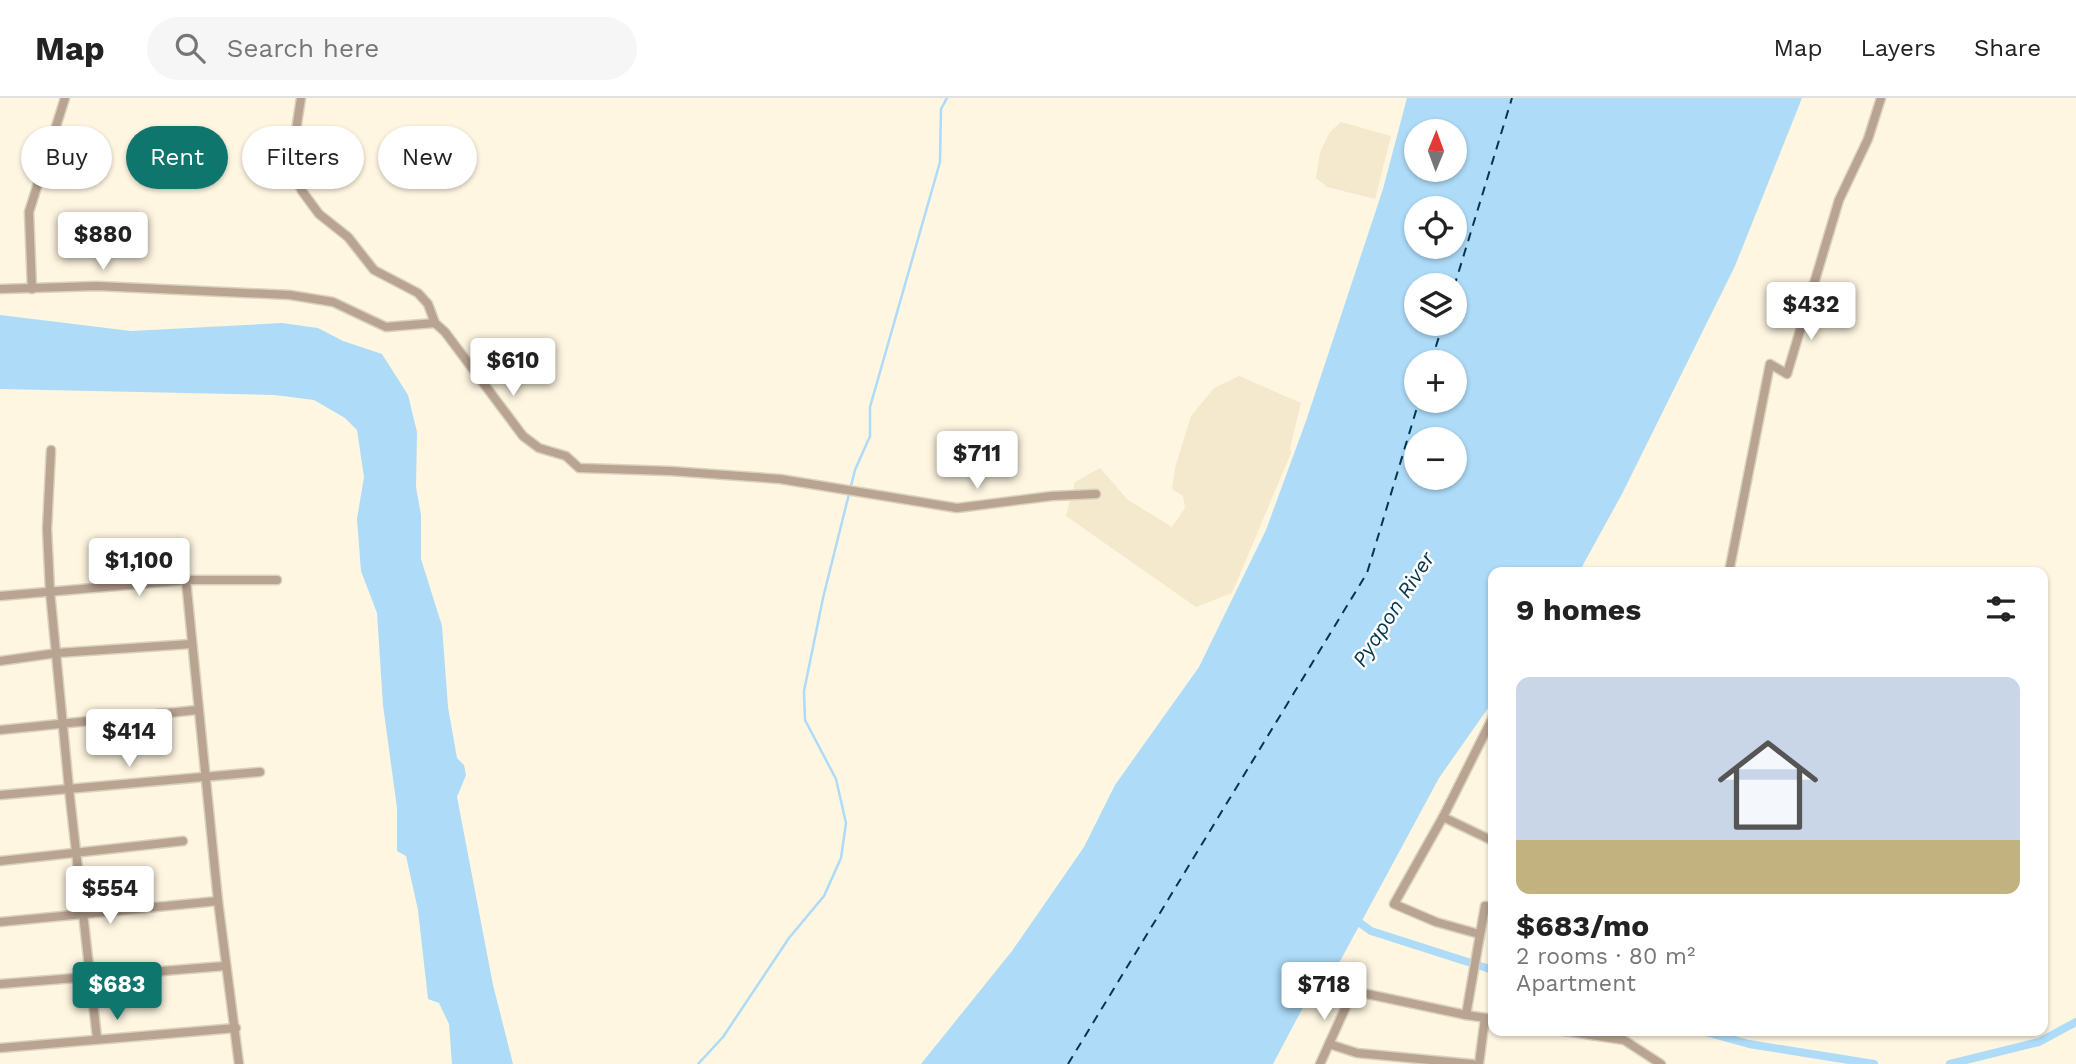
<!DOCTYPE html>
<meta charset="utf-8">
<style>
body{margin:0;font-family:"Work Sans",sans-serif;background:#f6f6f6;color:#222;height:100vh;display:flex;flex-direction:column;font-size:26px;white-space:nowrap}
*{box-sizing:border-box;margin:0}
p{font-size:23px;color:#767676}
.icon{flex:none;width:38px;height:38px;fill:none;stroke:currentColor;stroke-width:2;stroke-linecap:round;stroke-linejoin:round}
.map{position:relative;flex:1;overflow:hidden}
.sheet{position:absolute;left:1488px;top:469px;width:560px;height:469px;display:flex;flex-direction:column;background:#fff;border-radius:14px;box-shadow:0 2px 5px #0004}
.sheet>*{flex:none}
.banner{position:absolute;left:21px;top:28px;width:665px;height:63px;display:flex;gap:14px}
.needle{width:46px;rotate:1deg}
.fabs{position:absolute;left:1404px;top:21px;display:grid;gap:14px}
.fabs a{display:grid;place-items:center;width:63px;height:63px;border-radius:50%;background:#fff;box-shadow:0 2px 5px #0004;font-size:35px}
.price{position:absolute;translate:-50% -60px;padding:0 16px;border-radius:7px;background:#fff;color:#222;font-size:23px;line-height:46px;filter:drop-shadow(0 2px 4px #0008)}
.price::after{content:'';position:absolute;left:50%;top:42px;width:21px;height:16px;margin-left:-10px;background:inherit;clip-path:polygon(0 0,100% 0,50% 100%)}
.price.selected{background:#0f766e;color:#fff}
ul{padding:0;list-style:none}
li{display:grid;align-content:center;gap:14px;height:371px;padding:0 28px}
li+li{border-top:2px solid #e0e0e0}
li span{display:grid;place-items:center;height:217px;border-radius:14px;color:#555}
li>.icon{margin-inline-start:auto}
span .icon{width:126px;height:126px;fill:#fffc;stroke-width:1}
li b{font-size:30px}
h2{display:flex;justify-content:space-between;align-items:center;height:84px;padding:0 28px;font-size:30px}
.tag{padding:0 24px;border-radius:32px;background:#fff;box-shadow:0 2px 5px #0004;font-size:24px;line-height:63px}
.tag.selected{background:#0f766e;color:#fff}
header{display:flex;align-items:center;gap:42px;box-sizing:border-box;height:98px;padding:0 35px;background:#fff;border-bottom:2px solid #e0e0e0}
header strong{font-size:33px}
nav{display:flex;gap:38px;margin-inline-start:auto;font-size:24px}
.search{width:490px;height:63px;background:#f6f6f6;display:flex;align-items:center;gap:18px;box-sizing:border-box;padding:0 24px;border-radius:38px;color:#767676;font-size:26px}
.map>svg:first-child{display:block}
</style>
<header>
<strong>Map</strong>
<div class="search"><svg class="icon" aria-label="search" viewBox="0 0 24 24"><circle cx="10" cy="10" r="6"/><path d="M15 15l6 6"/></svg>Search here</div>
<nav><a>Map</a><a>Layers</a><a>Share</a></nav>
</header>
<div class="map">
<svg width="2076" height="966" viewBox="0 0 2076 966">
<rect width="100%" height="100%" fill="#fef6e1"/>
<!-- built -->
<g fill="#f4e9cd">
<polygon points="1341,24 1391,38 1375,101 1327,89 1316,80 1320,54 1330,34"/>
<polygon points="1239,278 1301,305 1290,350 1291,355 1232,495 1196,509 1066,418 1075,384 1100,370 1128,402 1172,429 1185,410 1183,398 1172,391 1175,370 1191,318 1214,290"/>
</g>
<!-- water -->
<g fill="#addbf8" fill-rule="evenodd">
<path d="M 1407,0 L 1802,0 L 1735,168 L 1622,396 L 1579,474 L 1493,474 L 1493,603 L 1439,680 L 1338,867 L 1309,898 L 1273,966 L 921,966 L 1012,853 L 1084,749 L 1115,687 L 1199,569 L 1266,432 L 1306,323 L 1383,91 ZM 1416,33 L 1454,33 L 1454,72 L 1416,72 ZM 1416,110 L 1454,110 L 1454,149 L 1416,149 ZM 1416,187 L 1454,187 L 1454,226 L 1416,226 ZM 1416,264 L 1454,264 L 1454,303 L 1416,303 ZM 1416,341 L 1454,341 L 1454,380 L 1416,380 Z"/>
<polygon points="0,217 131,233 282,225 318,230 343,243 382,256 408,297 417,334 416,389 421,417 421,461 442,528 448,609 457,660 464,667 466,677 457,699 493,887 513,966 452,966 449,926 439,905 428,901 418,812 406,758 397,753 397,710 383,607 377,515 361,473 357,421 364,379 357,332 345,320 314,302 275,297 0,291"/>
</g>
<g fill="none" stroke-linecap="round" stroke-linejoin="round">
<!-- stream -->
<polyline stroke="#addbf8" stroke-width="2.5" points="698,966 723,939 789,840 824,798 841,760 846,725 836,681 805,622 804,593 823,500 855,372 870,338 870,309 940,64 941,11 947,0"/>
<!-- canal -->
<g stroke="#addbf8" stroke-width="8">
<polyline points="1353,820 1371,833 1493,872"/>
<polyline points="1702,933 1749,946 1874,966"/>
<polyline points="1950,966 2039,944 2076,924"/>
</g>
<!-- ferry -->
<g stroke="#04364e" stroke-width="2" stroke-dasharray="9 7" stroke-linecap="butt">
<polyline points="1454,189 1512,0"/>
<polyline points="1431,264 1443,226"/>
<polyline points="1068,966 1367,475 1419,303"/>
</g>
<!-- minor casing -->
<g stroke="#d9d2bf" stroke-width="11">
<g id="minor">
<polyline points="301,0 292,58 293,75 302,93 319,116 348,139 374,172 418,195 428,206 435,225"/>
<polyline points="0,191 97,188 290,197 333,204 386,229 435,225 445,234 523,338 539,350 566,358 579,370 670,373 780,381 957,410 1052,398 1096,396"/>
<polyline points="32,191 29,114 65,0"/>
<polyline points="51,352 47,431 50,493 69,691 97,940"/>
<polyline points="1729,474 1770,266 1787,276 1839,102 1868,41 1881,0"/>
<polyline points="186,482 218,803 239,966"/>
<polyline points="0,498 186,482 277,482"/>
<polyline points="0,563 57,555 191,546"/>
<polyline points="0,632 197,612"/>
<polyline points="0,697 260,674"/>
<polyline points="1443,719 1493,743"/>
<polyline points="0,763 183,743"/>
<polyline points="0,824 218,803"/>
<polyline points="1479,836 1436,824 1394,806 1443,719 1493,619"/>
<polyline points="0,886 225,868"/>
<polyline points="1466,917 1493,921"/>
<polyline points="1565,933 1624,942 1661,966"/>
<polyline points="1329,946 1357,955 1472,966"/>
<polyline points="0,950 236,930"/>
<polyline points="1320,966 1353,893 1466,917 1485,808 1493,809"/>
<polyline points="1479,966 1485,920"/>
</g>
</g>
<!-- minor -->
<use href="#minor" stroke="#b9a391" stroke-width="8"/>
</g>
<g text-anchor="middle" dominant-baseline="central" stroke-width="5" stroke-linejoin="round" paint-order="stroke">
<!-- water labels -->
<g font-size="21" font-style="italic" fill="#04364e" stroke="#fff">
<text transform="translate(1393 511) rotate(-57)">Pyapon River</text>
</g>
</g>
</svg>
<div class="fabs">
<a><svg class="needle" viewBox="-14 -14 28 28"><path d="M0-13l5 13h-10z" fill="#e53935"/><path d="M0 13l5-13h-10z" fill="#767676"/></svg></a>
<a><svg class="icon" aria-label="locate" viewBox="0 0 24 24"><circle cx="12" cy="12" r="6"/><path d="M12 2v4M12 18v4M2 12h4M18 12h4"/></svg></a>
<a><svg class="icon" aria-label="layers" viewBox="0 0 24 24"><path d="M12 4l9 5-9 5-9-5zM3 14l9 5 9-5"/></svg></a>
<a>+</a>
<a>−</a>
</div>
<b class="price" style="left:103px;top:174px">$880</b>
<b class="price" style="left:1811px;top:244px">$432</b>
<b class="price" style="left:513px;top:300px">$610</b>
<b class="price" style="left:977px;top:393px">$711</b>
<b class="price" style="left:139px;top:500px">$1,100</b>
<b class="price" style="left:129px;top:671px">$414</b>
<b class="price" style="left:110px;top:828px">$554</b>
<b class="price selected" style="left:117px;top:924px">$683</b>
<b class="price" style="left:1324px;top:924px">$718</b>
<div class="banner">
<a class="tag">Buy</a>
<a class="tag selected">Rent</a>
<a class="tag">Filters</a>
<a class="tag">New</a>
</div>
<section class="sheet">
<h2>9 homes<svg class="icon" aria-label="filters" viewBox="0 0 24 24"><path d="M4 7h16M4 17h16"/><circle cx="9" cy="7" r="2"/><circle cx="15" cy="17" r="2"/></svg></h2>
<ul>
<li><span style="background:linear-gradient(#c9d6e8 75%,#c2b280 0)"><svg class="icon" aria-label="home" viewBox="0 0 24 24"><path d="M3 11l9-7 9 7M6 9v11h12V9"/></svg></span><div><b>$683/mo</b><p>2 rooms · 80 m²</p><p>Apartment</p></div></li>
</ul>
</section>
</div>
